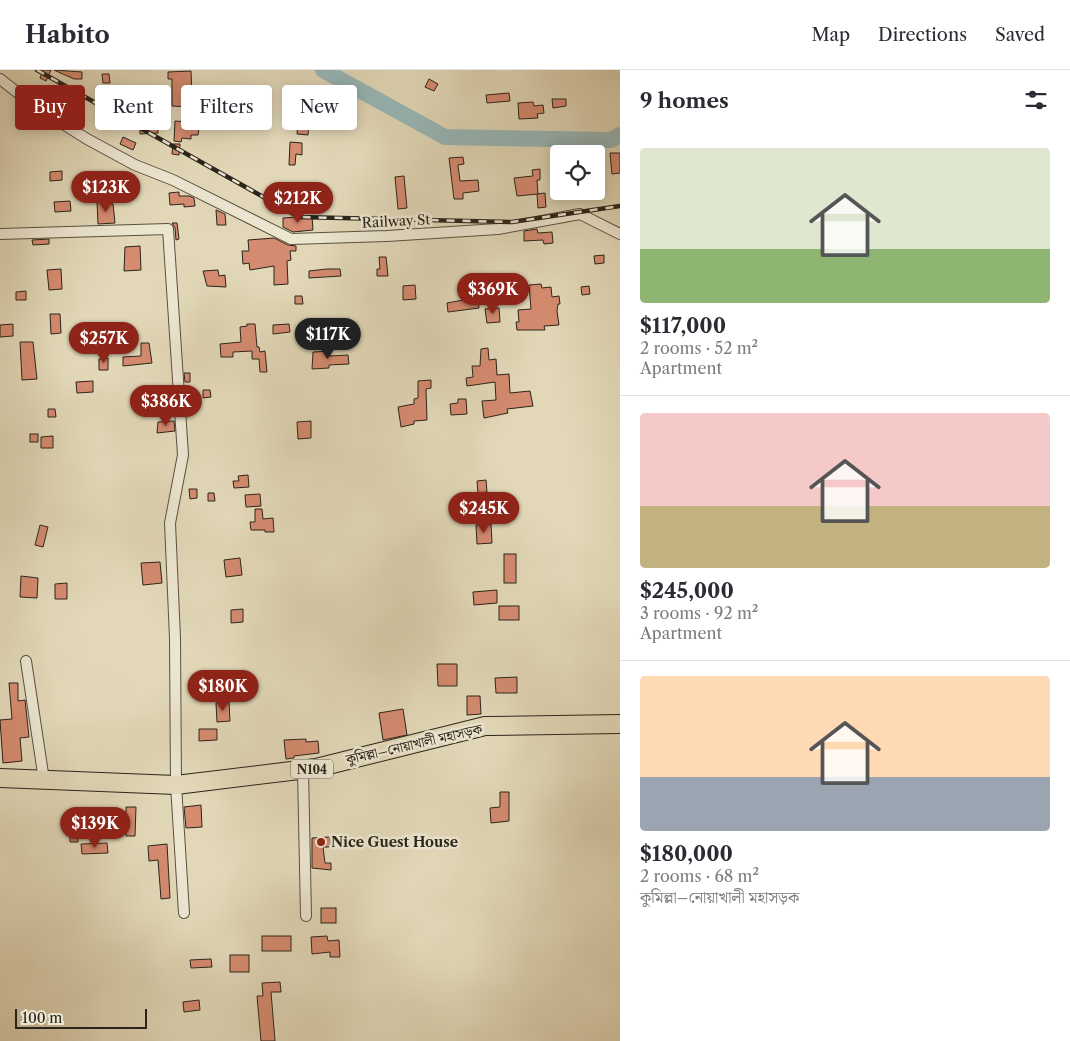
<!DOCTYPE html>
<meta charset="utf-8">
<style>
body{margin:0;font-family:"Libre Caslon Text","Noto Serif Bengali",serif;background:#f7f7f7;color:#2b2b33;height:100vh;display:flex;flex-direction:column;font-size:19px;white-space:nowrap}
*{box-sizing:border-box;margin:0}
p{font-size:16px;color:#7c7c81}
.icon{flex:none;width:28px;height:28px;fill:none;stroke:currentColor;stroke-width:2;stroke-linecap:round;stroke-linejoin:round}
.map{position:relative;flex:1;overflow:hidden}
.panel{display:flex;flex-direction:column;background:#fff;width:450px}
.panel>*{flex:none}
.top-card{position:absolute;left:15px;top:15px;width:475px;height:45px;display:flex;gap:10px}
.fabs{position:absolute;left:550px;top:75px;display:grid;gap:10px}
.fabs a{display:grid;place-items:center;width:55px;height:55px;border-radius:5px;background:#fff;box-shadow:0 2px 12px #0003;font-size:25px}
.scale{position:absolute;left:15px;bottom:12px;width:132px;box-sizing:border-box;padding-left:5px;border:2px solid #2b241a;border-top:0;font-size:14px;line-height:18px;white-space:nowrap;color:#2b241a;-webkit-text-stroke:4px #ece6d1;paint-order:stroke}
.price{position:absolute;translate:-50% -42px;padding:0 11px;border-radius:18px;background:#8f2418;color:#fff;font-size:16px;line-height:32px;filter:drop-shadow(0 1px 2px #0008)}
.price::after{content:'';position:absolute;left:50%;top:30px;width:15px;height:11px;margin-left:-8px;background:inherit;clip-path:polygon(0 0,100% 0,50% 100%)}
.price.selected{background:#222;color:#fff}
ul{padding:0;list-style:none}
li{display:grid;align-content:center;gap:10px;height:265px;padding:0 20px}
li+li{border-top:1px solid #e1e1e2}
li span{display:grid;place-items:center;height:155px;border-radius:5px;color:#555}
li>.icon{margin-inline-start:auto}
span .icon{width:90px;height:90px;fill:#fffc;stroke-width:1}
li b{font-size:21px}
h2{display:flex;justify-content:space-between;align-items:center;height:60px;padding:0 20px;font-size:21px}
.pill{padding:0 18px;border-radius:5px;background:#fff;box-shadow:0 2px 12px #0003;font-size:18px;line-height:45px}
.pill.selected{background:#8f2418;color:#fff}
header{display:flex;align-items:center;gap:30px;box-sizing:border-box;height:70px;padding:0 25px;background:#fff;border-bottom:1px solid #e1e1e2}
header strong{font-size:24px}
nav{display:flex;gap:28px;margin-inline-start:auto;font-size:18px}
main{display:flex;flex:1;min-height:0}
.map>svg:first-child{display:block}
</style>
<header>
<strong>Habito</strong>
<nav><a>Map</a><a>Directions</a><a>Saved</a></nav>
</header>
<main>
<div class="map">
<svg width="620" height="971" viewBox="0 0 620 971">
<rect width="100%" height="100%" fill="#e2d8b8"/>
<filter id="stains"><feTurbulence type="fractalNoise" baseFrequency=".004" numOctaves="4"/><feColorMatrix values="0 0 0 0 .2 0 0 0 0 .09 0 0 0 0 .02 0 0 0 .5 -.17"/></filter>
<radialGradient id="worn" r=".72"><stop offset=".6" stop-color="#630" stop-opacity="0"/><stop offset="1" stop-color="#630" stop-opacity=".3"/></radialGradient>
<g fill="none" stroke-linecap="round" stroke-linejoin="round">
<!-- river -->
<polyline stroke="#98b8b9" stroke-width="16" points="323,0 445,67 611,70 620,65"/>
</g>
<!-- building -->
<g fill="#d58b70" stroke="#2b241a">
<polygon points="43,0 51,0 46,11 40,8"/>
<polygon points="54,0 82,2 82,9 74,9"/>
<polygon points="191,1 192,25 225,28 225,35 218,35 215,54 200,53 198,65 191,65 191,69 182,68 181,72 174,71 175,51 188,52 190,37 172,36 172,9 168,9 168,2"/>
<polygon points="102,4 109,4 110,13 103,13"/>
<polygon points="429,9 438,14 434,21 425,17"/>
<polygon points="509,23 510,31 487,33 486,25"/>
<polygon points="552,29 566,29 566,36 553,38"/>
<polygon points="533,32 534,36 543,35 544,43 537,44 538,48 519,49 518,33"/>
<polygon points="249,42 257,43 257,50 248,49"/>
<polygon points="168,44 168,52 161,52 161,45"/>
<polygon points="158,49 158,63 140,64 140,50"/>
<polygon points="298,51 309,52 308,65 297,64"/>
<polygon points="123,67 136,73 133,80 120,74"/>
<polygon points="290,72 302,73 302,85 296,84 295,95 289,95"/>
<polygon points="173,74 180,74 179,85 172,84"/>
<polygon points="610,83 620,83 620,103 612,104"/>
<polygon points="463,87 464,94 458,95 460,111 478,110 479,121 463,123 463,129 454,129 449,88"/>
<polygon points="540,99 540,110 537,110 538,124 517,126 514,108 533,106 532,100"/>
<polygon points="62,101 62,110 50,111 50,102"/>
<polygon points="404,106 407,138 398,139 395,107"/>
<polygon points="179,122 179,126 189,126 194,128 195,136 184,137 184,134 170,135 169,123"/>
<polygon points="545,123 546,137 538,138 537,124"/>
<polygon points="70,131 71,141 55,142 54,132"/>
<polygon points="97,132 113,134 115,153 98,154"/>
<polygon points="216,140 225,144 226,155 217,155"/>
<polygon points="312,146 313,160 293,162 283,157 283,148"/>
<polygon points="172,153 177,153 179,169 176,170 175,158"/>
<polygon points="537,159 538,163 552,162 553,173 544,174 543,170 524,171 524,161"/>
<polygon points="274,168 288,175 296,176 296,181 290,181 291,190 287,191 288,214 274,215 274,196 250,200 249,193 243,194 242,181 249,181 248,170"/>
<polygon points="49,169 49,174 33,175 32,170"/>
<polygon points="140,176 141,200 124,201 125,177"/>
<polygon points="604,185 604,193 595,194 594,186"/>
<polygon points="379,187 386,187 388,206 377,206 377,199 380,199"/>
<polygon points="61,199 62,219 49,220 47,200"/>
<polygon points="327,199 340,199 341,206 309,208 309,201"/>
<polygon points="218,200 219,206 225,205 226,217 207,216 203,201"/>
<polygon points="541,214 542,218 551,217 552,227 559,226 560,234 558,234 557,241 559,255 544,256 545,260 517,260 516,252 519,252 518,240 531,239 529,215"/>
<polygon points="415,215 416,229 403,230 403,216"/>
<polygon points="589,216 590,224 582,225 581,217"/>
<polygon points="477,220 479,238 448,242 447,233 469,229 468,221"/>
<polygon points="26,221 26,230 16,230 16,222"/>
<polygon points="295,226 302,226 303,234 295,234"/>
<polygon points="499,238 500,252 487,253 485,239"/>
<polygon points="50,244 60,244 61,263 51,264"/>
<polygon points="13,254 13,266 0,267 0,255"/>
<polygon points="247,254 255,254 257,277 259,277 260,282 265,281 267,302 260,302 259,289 252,289 252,281 233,282 233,287 221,287 220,274 241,272 240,257 247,256"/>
<polygon points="289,254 290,262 273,264 273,255"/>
<polygon points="20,272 33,272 37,309 22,310"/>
<polygon points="141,273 149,273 152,293 123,296 123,287 141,286"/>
<polygon points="118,275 119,283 110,283 110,276"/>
<polygon points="488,278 489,290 496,289 497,305 509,304 510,323 530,321 533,336 507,339 508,343 484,348 482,331 496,330 495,312 467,316 466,308 473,307 472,296 480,296 481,279"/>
<polygon points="330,281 330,286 348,285 349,294 329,295 329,298 312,299 313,282"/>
<polygon points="108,288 108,300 99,300 99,289"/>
<polygon points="184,303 190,303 190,312 185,312"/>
<polygon points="431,310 431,318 426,319 427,350 414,351 414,354 401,357 398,337 414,334 414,329 418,328 418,311"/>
<polygon points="93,311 93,322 77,323 76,312"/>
<polygon points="203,320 210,320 211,327 203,328"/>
<polygon points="458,329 466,329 467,344 451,345 450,334 458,333"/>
<polygon points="48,339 55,339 56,347 48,347"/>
<polygon points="174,351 175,361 157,363 158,352"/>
<polygon points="311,351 311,368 298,369 297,352"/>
<rect x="30" y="364" width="8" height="8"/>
<polygon points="53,366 53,378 41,378 41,367"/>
<polygon points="248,405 249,417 234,418 233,411 239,411 238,406"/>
<polygon points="486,410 487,422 478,423 477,411"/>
<polygon points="189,419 197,419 197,428 190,429"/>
<polygon points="208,423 214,423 215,431 208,431"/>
<polygon points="260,424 261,436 246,437 245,425"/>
<polygon points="255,439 262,439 263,449 273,448 274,462 265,462 265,460 251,460 250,452 255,452"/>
<polygon points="491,454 492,473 477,474 476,455"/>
<polygon points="40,455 48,457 43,477 35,475"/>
<rect x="504" y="484" width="12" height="29"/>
<polygon points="240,488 242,505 226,507 224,490"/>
<polygon points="160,492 162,513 143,515 141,493"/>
<polygon points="21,506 38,508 37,528 20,527"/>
<polygon points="67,513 67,529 55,529 55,514"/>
<polygon points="497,520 497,533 474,535 473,522"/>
<rect x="499" y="536" width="20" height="14"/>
<polygon points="243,539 243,552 231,553 231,540"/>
<polygon points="437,594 457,594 457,616 438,616"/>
<polygon points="517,607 517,623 496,623 495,608"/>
<polygon points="9,613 18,613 18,631 25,630 29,667 20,668 22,691 3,693 0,650 12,649"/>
<polygon points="467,626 480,626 481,644 467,645"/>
<polygon points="229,632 230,651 217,652 216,633"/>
<polygon points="403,639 407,665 383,670 379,643"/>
<polygon points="199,659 217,659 217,670 199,671"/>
<polygon points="306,669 306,672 318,671 319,683 294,686 294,688 286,689 284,670"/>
<polygon points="500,722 509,722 509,751 491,753 490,738 500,737"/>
<polygon points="201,735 202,757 186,758 184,737"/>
<polygon points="126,737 136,737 135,766 126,766"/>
<polygon points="70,740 77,740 78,772 70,772"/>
<polygon points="330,767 331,777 323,777 325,793 331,793 331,800 312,798 312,768"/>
<polygon points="107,773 108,783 82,784 81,774"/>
<polygon points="167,774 170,828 161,829 158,790 149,791 148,776"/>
<rect x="321" y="838" width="15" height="15"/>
<rect x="262" y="866" width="29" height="15"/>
<polygon points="327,866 328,871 339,870 340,887 330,887 330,882 312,884 311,867"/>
<rect x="230" y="885" width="19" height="17"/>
<polygon points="211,889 212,897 191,898 190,890"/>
<polygon points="280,912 281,922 271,922 275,971 261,971 257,926 263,926 262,913"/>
<polygon points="199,930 200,940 184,942 183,932"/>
</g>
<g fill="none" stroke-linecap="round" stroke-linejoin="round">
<!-- street casing -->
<g stroke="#595142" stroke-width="12">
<g id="street">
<polyline points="0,9 36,37 87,69 135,95 173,110 291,169 387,166 498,159 580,144 620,164"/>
<polyline points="0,164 168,159 183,385 170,453 175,568 176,715 184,843"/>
<polyline points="26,591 44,710"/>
<polyline points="303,700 306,846"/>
</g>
</g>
<!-- highway casing -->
<g stroke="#2b241a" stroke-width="20">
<polyline id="highway" points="0,708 176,715 316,698 485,656 620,654"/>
</g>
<!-- street -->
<use href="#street" stroke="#ece6d1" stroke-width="10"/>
<!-- highway -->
<use href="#highway" stroke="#e2d8b8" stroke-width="18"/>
<!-- rail casing -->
<g stroke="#2b241a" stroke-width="4.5">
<polyline id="rail" points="37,0 299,147 512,152 620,136"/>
</g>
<!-- rail -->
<use href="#rail" stroke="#ece6d1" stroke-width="2.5" stroke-dasharray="8" stroke-linecap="butt"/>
</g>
<!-- markers -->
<circle fill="#8f2418" stroke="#ece6d1" stroke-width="2" cx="321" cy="772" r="5"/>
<g text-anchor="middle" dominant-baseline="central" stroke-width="5" stroke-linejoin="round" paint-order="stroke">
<!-- shield labels -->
<rect fill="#ece6d1" stroke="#655e51" stroke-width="1" x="291" y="689.5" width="42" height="19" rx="4"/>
<g font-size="12" font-weight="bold" fill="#2b241a">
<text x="312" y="699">N104</text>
</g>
<!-- street labels -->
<g font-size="14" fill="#2b241a" stroke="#ece6d1">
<text transform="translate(396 151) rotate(-3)">Railway St</text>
<text transform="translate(414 674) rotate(-13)">কুমিল্লা–নোয়াখালী মহাসড়ক</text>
</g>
<!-- poi labels -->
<g font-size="14" font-weight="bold" fill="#2b241a" stroke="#ece6d1" text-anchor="start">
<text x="331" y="772">Nice Guest House</text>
</g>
</g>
<rect width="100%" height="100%" filter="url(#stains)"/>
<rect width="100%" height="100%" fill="url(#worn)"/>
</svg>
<div class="fabs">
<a><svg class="icon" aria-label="locate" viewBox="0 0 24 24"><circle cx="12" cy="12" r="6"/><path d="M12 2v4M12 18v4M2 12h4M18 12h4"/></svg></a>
</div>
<div class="scale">100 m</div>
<b class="price" style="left:106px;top:143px">$123K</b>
<b class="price" style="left:298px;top:154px">$212K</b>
<b class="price" style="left:493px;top:245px">$369K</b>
<b class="price selected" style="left:328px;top:290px">$117K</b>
<b class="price" style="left:104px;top:294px">$257K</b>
<b class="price" style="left:166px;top:357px">$386K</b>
<b class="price" style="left:484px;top:464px">$245K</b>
<b class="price" style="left:223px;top:642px">$180K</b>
<b class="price" style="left:95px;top:779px">$139K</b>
<div class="top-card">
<a class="pill selected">Buy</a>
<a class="pill">Rent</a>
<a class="pill">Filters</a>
<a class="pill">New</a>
</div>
</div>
<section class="panel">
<h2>9 homes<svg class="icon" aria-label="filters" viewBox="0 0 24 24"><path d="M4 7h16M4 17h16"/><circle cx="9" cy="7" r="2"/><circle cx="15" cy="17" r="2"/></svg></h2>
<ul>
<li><span style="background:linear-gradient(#dfe7d0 65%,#8fb573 0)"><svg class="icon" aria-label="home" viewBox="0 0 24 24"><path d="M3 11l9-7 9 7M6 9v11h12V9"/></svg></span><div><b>$117,000</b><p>2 rooms · 52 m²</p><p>Apartment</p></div></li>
<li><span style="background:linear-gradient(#f6c9c9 60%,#c2b280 0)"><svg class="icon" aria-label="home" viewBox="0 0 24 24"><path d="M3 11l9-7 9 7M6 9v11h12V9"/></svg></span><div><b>$245,000</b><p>3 rooms · 92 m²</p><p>Apartment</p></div></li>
<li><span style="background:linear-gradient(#ffd9b3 65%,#9aa5b1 0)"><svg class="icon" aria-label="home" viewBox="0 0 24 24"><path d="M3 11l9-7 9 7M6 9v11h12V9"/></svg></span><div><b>$180,000</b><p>2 rooms · 68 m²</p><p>কুমিল্লা–নোয়াখালী মহাসড়ক</p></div></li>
</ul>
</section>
</main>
